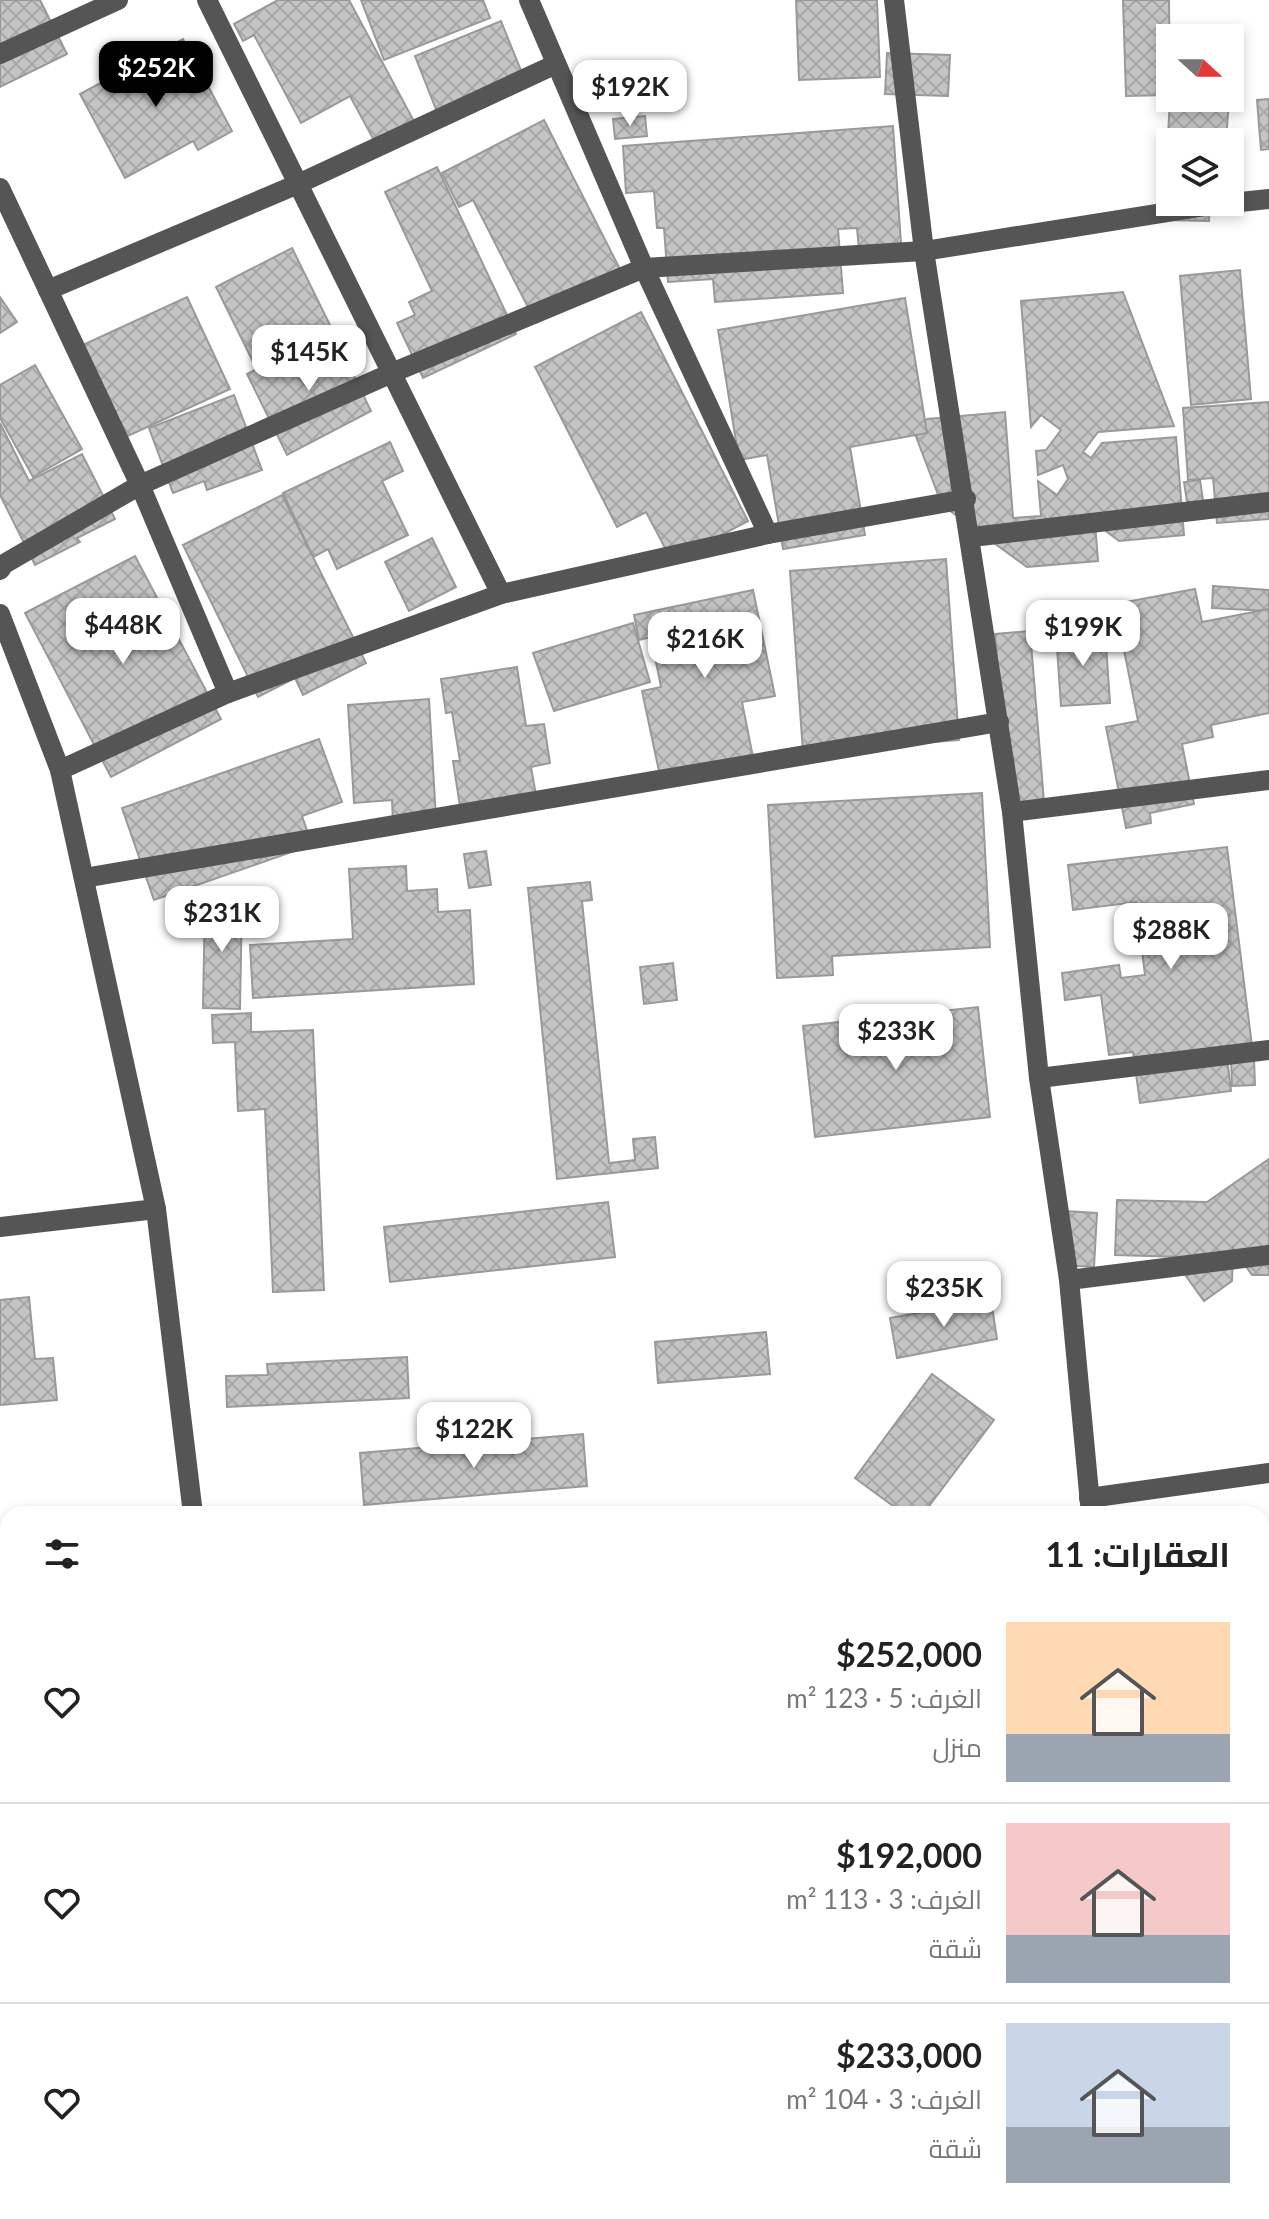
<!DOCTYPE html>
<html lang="ar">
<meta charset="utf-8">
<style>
body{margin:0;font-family:Lato,Cairo,sans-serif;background:#f6f6f6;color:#222;direction:rtl;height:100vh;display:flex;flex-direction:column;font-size:30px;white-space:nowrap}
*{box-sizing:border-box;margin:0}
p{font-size:26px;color:#767676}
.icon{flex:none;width:44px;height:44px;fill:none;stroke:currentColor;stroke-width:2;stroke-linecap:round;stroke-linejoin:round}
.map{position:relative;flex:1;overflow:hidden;direction:ltr}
.panel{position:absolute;left:0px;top:1506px;width:1270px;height:714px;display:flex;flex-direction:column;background:#fff;border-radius:24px 24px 0 0;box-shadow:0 4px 12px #0003;direction:rtl}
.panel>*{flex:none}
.needle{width:52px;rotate:111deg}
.tools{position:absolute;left:1156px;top:24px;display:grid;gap:16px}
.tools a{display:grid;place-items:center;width:88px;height:88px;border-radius:0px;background:#fff;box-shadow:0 4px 12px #0003;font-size:40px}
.price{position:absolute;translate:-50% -68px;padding:0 18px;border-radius:16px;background:#fff;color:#222;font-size:26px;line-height:52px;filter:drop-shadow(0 2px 4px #0008)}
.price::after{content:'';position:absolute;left:50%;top:48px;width:24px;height:18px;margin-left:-12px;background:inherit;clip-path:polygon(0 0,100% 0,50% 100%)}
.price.current{background:#000;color:#fff}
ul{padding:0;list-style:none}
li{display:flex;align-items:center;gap:24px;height:200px;padding:0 40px}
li+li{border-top:2px solid #e0e0e0}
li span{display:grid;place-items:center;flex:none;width:224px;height:160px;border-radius:0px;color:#555}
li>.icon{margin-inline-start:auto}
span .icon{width:96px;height:96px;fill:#fffc;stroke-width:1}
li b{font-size:34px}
h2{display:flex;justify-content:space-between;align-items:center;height:96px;padding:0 40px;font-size:34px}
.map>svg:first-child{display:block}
</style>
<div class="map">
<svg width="1269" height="2219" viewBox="0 0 1269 2219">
<defs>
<pattern id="building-cross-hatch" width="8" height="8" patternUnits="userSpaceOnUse" patternTransform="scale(2)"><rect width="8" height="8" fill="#c4c4c4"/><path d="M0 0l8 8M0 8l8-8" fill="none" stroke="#a7a7a7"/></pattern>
</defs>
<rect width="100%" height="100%" fill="#fff"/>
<!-- building -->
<g fill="url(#building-cross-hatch)" stroke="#999" stroke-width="2">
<polygon points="0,0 40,0 67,54 0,87"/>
<polygon points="278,0 349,0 416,125 377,146 350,96 301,123 254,35 243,41 234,24"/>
<polygon points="361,0 483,0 490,18 384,60"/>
<polygon points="796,0 877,0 880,77 799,80"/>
<polygon points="1123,0 1169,0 1170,95 1126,96"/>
<polygon points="501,21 526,83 439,117 415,56"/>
<polygon points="183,39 232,131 198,150 193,141 125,178 80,94"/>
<polygon points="887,53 950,55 948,96 885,94"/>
<polygon points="1170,96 1229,99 1226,142 1170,142 1170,202 1210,202 1209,221 1164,220"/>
<polygon points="1269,99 1269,149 1261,150 1257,100"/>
<polygon points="645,116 647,136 615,139 613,119"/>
<polygon points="544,120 624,277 536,323 473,200 459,207 442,173"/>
<polygon points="893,126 902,258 860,261 857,228 838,229 843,293 715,302 713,279 668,282 664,228 657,228 654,191 626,193 623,146"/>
<polygon points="437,167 516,334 423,378 397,323 415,315 409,302 432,291 385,192"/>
<polygon points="292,248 331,327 255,366 216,287"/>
<polygon points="1240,270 1251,399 1191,405 1180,276"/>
<polygon points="1123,292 1174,426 1098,432 1083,452 1091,458 1102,443 1176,437 1184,535 1119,541 1095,523 1098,561 1027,567 942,505 915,434 927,419 1005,412 1013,518 1041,516 1038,481 1057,495 1068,479 1063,465 1038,475 1036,451 1046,450 1061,430 1041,415 1031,427 1021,301"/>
<polygon points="0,297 17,322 0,333"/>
<polygon points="187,297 230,389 117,441 74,349"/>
<polygon points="905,298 927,433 850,447 865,535 783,549 767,455 739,460 718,330"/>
<polygon points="641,312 748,521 672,561 646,512 617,527 535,367"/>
<polygon points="332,331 371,411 287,455 247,374"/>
<polygon points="35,365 82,449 33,477 0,418 0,385"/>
<polygon points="234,395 262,470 207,490 204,481 173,493 149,428"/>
<polygon points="1269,402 1269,519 1217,523 1213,478 1188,480 1183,408"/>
<polygon points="0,423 29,481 82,454 115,519 77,538 80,542 35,565 0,495"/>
<polygon points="390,442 403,471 382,481 408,535 337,569 328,549 313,557 283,493"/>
<polygon points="1200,480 1205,513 1189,515 1184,482"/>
<polygon points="282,495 366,663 303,695 295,678 258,697 183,545"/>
<polygon points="432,538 456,587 409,611 385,562"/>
<polygon points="135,556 221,719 111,777 25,613"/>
<polygon points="946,559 959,740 803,752 790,571"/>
<polygon points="1213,586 1269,590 1269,611 1212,608"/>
<polygon points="1195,589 1202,622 1269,609 1269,713 1211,725 1213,737 1182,744 1194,804 1150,813 1151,823 1126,828 1106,727 1138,721 1115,604"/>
<polygon points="753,590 775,696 742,702 753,757 660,776 642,691 661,687 651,637 639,640 634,615"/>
<polygon points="633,623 650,682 554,711 533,653"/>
<polygon points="1105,629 1110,703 1061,706 1056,633"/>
<polygon points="1030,631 1045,814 1010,817 995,634"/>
<polygon points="517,667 526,726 544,724 550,763 531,767 537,801 461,813 453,761 460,761 452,712 446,713 441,679"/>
<polygon points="429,699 436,819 393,822 392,800 354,803 348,705"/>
<polygon points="319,739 342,802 302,816 312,845 154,900 122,808"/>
<polygon points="982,793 990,947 832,956 833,975 777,978 768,805"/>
<polygon points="1227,847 1253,1054 1227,1058 1231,1091 1140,1103 1133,1052 1109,1055 1101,995 1065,1000 1062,973 1119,965 1121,978 1145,975 1136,902 1073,910 1068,865"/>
<polygon points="486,851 491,885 469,888 464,854"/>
<polygon points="406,866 407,891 437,889 438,912 470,910 474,984 253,998 250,945 353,939 349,869"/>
<polygon points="590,882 592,900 582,901 609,1163 635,1160 633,1139 655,1137 658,1168 557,1179 528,888"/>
<polygon points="205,900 242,901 240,1009 203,1008"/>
<polygon points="673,963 677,1000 644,1004 640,967"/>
<polygon points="978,1007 990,1117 815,1137 803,1026"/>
<polygon points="251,1013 251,1032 313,1030 324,1290 273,1292 265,1109 238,1111 235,1042 213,1043 212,1015"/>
<polygon points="1231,1059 1254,1059 1255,1085 1232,1086"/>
<polygon points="1269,1159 1269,1275 1252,1275 1233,1248 1232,1281 1204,1301 1183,1272 1183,1257 1115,1255 1117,1200 1207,1202"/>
<polygon points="608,1202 615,1257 390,1282 384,1227"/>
<polygon points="1065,1211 1097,1213 1094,1267 1062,1265"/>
<polygon points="29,1297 35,1359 53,1358 57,1400 0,1405 0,1300"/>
<polygon points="991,1300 997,1339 897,1358 890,1318"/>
<polygon points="766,1332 770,1374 658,1383 655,1342"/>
<polygon points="407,1357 409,1398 227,1407 226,1376 268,1375 267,1364"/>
<polygon points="932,1374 994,1420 923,1514 904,1514 855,1478"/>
<polygon points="583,1434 587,1486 364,1505 360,1453"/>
</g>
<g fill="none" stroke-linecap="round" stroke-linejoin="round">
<!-- minor -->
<g stroke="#555" stroke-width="20">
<polyline points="207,0 501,594"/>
<polyline points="529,0 644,268 768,534"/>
<polyline points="894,0 924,251 1012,812 1039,1078 1069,1280 1091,1514"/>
<polyline points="0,54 118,0"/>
<polyline points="0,188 140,485 228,693"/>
<polyline points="48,290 298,184 554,65"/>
<polyline points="972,537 1269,502"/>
<polyline points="0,570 4,564 140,485 394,372 644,268 924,251 1212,205 1269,199"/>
<polyline points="0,614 60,770 156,1209"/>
<polyline points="60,770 228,693 501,594 768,534 966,499"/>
<polyline points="1012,812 1269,780"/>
<polyline points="84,878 999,722"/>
<polyline points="1039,1078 1269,1050"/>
<polyline points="0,1227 156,1209 193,1514"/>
<polyline points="1069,1280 1269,1255"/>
<polyline points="1089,1498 1269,1473"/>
<polyline points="278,2212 278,2219"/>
<polyline points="1168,2212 1169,2219"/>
</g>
<!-- major -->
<polyline stroke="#000" stroke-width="20" points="1242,2219 1269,2216"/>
</g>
</svg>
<div class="tools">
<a><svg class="needle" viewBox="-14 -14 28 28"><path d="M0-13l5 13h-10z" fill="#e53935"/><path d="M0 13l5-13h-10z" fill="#767676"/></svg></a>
<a><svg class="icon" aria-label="layers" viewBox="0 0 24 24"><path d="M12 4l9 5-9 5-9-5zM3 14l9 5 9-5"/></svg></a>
</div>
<b class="price current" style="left:156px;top:109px">$252K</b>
<b class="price" style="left:630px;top:128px">$192K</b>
<b class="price" style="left:309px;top:393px">$145K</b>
<b class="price" style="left:123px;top:666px">$448K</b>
<b class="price" style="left:1083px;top:668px">$199K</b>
<b class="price" style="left:705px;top:680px">$216K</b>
<b class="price" style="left:222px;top:954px">$231K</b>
<b class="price" style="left:1171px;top:971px">$288K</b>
<b class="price" style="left:896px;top:1072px">$233K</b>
<b class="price" style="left:944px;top:1329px">$235K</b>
<b class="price" style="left:474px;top:1470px">$122K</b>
<section class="panel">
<h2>العقارات: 11<svg class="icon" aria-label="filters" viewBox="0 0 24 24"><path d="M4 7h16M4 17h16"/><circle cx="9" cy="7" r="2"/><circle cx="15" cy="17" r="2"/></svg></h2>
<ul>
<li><span style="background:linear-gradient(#ffd9b3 70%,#9aa5b1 0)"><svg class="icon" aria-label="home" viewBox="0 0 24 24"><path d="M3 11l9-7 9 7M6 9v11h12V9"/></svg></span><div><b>$252,000</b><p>الغرف: 5 · 123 m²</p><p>منزل</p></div><svg class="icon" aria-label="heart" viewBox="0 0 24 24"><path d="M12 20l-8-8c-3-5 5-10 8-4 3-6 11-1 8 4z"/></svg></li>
<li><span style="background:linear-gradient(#f6c9c9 70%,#9aa5b1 0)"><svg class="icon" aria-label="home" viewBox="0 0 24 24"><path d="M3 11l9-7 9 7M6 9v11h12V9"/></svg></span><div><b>$192,000</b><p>الغرف: 3 · 113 m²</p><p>شقة</p></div><svg class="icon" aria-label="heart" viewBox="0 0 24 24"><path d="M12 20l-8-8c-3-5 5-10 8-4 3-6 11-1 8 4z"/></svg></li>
<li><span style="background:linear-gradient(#c9d6e8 65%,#9aa5b1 0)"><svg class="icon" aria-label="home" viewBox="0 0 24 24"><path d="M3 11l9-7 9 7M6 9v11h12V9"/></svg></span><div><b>$233,000</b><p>الغرف: 3 · 104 m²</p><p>شقة</p></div><svg class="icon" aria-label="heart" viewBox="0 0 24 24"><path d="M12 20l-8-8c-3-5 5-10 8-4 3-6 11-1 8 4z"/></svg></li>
</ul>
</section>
</div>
